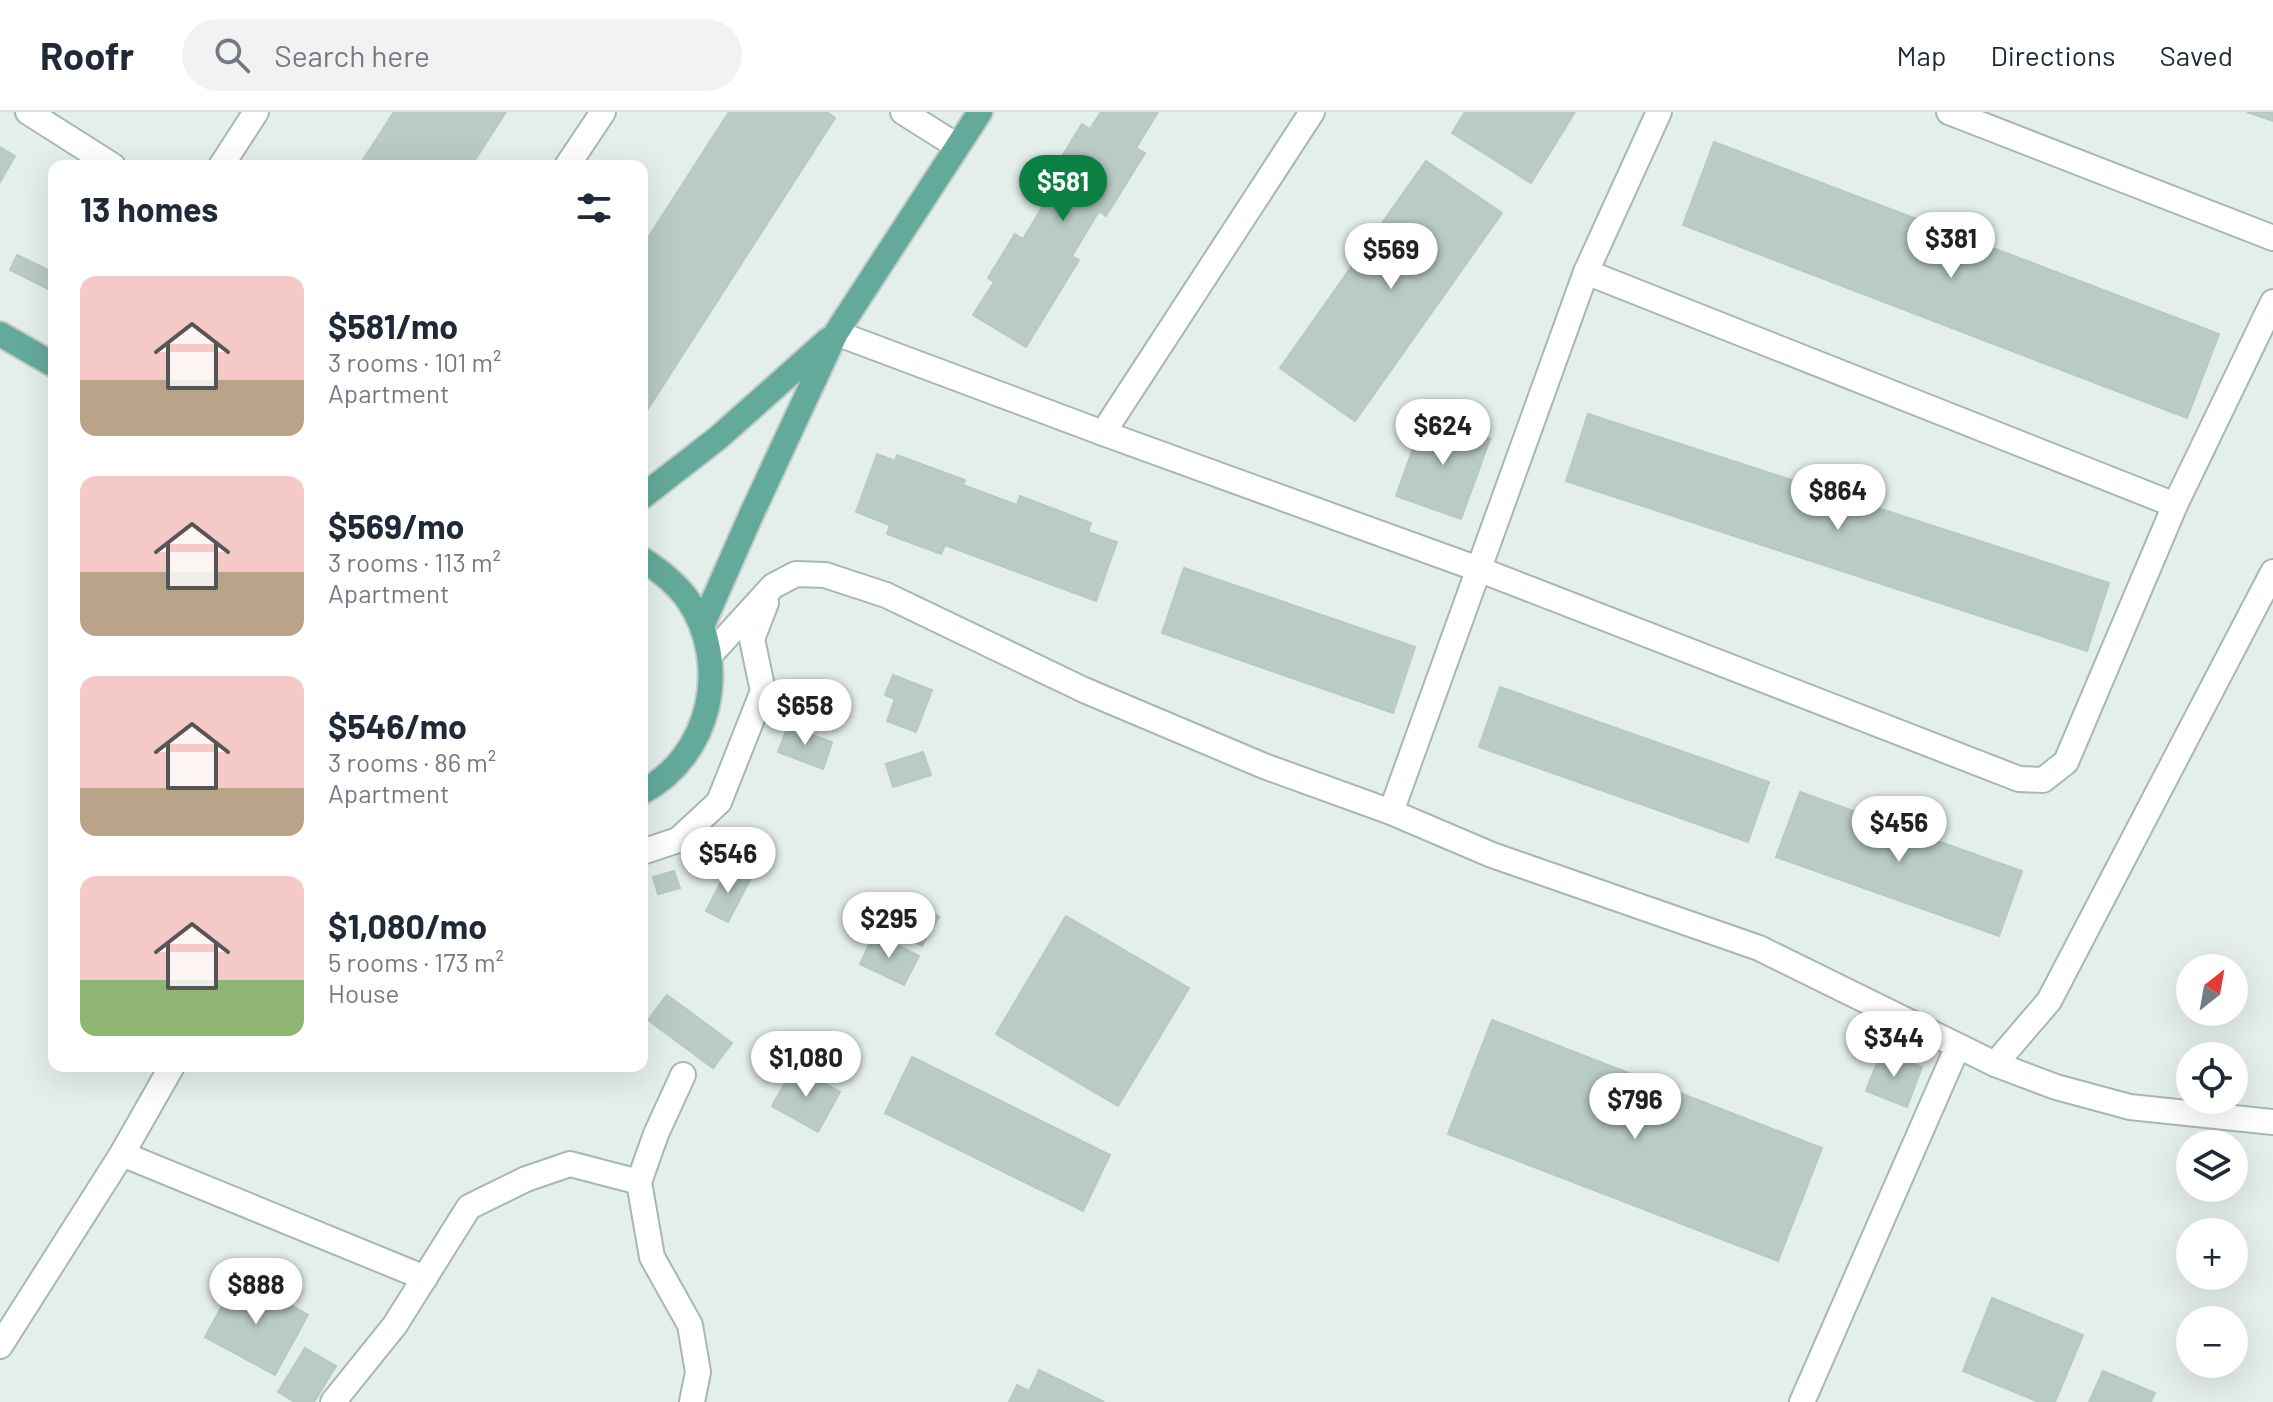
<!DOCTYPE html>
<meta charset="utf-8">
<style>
body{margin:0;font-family:Barlow,sans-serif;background:#f2f2f3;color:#1f2937;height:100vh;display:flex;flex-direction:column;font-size:30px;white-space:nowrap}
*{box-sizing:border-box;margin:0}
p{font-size:26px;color:#747a83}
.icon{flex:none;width:44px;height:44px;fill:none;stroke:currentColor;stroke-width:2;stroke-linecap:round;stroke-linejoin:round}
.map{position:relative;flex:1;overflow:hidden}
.drawer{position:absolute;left:48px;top:48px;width:600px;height:912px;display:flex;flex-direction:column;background:#fff;border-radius:16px;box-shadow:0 8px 32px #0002}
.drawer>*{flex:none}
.needle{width:52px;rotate:31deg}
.tools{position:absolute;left:2176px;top:842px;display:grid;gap:16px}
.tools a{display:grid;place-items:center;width:72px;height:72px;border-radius:50%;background:#fff;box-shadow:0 8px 32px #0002;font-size:40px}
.price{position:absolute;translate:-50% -68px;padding:0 18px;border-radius:28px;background:#fff;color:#222;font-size:26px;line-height:52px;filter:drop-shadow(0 2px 4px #0008)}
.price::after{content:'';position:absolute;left:50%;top:48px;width:24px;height:18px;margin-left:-12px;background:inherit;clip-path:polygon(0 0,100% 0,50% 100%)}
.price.current{background:#0b8043;color:#fff}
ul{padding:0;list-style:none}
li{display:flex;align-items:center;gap:24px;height:200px;padding:0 32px}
li span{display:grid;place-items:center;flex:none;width:224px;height:160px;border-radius:16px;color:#555}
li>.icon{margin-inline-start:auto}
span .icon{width:96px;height:96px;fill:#fffc;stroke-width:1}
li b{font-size:34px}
h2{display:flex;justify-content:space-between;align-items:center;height:96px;padding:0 32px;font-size:34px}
header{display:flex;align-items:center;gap:48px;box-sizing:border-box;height:112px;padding:0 40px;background:#fff;border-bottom:2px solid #e0e1e3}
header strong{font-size:38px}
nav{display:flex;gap:44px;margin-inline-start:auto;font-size:28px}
.search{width:560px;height:72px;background:#f2f2f3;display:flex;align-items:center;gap:20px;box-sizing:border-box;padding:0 28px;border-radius:44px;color:#747a83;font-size:30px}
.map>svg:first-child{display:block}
</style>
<header>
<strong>Roofr</strong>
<div class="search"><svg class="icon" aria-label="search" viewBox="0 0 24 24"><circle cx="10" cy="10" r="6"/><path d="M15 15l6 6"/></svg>Search here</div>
<nav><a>Map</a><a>Directions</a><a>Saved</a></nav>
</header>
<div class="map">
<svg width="2273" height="1290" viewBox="0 0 2273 1290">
<rect width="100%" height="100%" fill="#e4efeb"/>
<!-- building -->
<g fill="#b9cbc4" stroke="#b6cac2" stroke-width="2">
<polygon points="394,0 506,0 471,54 359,54"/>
<polygon points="729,0 827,0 835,6 642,306 642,135"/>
<polygon points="1101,0 1158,0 1136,36 1145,41 1106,104 1099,99 1072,144 1079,148 1026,235 973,203 994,170 988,166 1015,122 1023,127 1061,64 1053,59 1082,12 1090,17"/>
<polygon points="1465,0 1575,0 1531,71 1452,21"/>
<polygon points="2247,0 2273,0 2273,9"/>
<polygon points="1714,30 2219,222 2187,306 1683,113"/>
<polygon points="0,35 15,44 0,70"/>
<polygon points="1426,49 1502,101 1355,309 1280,256"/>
<polygon points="17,143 48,158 54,147 54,180 10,158"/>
<polygon points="1588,302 2109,471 2087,539 1566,369"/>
<polygon points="1425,303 1490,327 1461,407 1396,384"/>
<polygon points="877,342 895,349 897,343 965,368 963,373 1017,393 1020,384 1091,411 1088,420 1117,430 1096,489 945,433 941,442 887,422 890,413 856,400"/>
<polygon points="1184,456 1415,535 1393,601 1162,521"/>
<polygon points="893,563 932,578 916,620 887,609 895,587 885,583"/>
<polygon points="1500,575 1769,670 1748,730 1479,635"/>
<polygon points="788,614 832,630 823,657 778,640"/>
<polygon points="923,640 931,663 893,675 886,652"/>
<polygon points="1800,680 2022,759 1999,824 1776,745"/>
<polygon points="728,756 750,768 728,810 706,799"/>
<polygon points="674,759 680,776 658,782 653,765"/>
<polygon points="902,785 939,805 922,834 886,814"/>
<polygon points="1066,804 1189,876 1118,994 996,922"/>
<polygon points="874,822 919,844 904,873 860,852"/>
<polygon points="667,883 732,931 713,956 648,908"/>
<polygon points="1492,908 1822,1036 1778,1149 1448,1022"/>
<polygon points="1882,938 1922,955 1907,995 1866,979"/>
<polygon points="912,945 1110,1043 1083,1099 885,1001"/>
<polygon points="794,955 840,980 818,1020 772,994"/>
<polygon points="238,1164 308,1203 275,1263 205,1225"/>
<polygon points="1992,1186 2083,1223 2055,1290 2039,1290 1963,1259"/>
<polygon points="305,1236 336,1254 314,1290 295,1290 278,1280"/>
<polygon points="1039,1258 1104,1290 1009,1290 1017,1273 1029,1279"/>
<polygon points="2103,1259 2155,1281 2151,1290 2089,1290"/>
</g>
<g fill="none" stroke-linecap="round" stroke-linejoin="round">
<!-- minor casing -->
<g stroke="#a6b8b3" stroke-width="28">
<g id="minor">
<polyline points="28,0 113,54"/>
<polyline points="903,0 957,34"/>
<polyline points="1949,0 2273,126"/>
<polyline points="221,54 256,0"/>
<polyline points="567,54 603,0"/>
<polyline points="1586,160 2175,393"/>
<polyline points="836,221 1103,321 1478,457 2019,667 2043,668 2066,650 2175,393 2273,190"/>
<polyline points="1103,321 1312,0"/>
<polyline points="710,543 773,474 796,462 825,463 886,483 1084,578 1264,654 1391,700 1492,743 1759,836 1995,952 2056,975 2130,995 2273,1010"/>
<polyline points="1391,700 1586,160 1659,0"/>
<polyline points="642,740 678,728 719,690 763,579 752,527 766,491"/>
<polyline points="1995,952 2049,889 2273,460"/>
<polyline points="683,963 656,1022 639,1070 652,1145 690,1213 698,1260 692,1290"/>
<polyline points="122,1042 425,1166"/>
<polyline points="0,1234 122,1042 172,954"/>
<polyline points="333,1290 395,1213 469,1095 526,1067 570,1052 639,1070"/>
<polyline points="1802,1290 1958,934"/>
</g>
</g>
<!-- major casing -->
<g stroke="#c1cbc8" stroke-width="28">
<g id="major">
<polyline points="0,222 54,253"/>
<polyline points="642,385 719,325 828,228"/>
<path d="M 642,447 C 659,458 676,471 688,488 C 731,552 711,644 642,680"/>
<polyline points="702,514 752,401 836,221 980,0"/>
</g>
</g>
<!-- minor -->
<use href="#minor" stroke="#fff" stroke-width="24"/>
<!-- major -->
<use href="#major" stroke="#64aa9a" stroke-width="24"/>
</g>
</svg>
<div class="tools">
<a><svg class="needle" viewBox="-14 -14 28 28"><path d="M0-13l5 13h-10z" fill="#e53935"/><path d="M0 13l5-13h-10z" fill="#747a83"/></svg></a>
<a><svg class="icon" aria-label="locate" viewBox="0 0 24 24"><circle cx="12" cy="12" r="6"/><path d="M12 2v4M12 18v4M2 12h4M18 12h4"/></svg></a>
<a><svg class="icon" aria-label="layers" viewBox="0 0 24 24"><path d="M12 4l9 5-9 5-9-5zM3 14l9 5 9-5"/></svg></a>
<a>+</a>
<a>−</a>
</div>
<b class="price current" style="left:1063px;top:111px">$581</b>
<b class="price" style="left:1951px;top:168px">$381</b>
<b class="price" style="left:1391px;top:179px">$569</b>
<b class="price" style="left:1443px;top:355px">$624</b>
<b class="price" style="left:1838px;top:420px">$864</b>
<b class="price" style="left:805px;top:635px">$658</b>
<b class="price" style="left:1899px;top:752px">$456</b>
<b class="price" style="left:728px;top:783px">$546</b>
<b class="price" style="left:889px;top:848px">$295</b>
<b class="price" style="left:1894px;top:967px">$344</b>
<b class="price" style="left:806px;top:987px">$1,080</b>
<b class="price" style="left:1635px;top:1029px">$796</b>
<b class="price" style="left:256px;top:1214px">$888</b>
<section class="drawer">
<h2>13 homes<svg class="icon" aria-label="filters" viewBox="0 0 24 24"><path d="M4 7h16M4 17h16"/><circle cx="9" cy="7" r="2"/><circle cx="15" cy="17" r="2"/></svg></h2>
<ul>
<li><span style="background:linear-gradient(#f6c9c9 65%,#b9a48a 0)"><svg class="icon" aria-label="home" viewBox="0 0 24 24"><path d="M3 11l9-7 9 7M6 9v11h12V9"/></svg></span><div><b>$581/mo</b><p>3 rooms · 101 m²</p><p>Apartment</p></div></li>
<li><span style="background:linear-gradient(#f6c9c9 60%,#b9a48a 0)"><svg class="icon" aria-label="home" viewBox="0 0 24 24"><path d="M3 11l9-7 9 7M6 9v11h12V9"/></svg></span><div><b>$569/mo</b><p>3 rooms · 113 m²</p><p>Apartment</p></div></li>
<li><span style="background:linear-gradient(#f6c9c9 70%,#b9a48a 0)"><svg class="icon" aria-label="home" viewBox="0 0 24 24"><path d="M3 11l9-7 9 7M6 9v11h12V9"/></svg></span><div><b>$546/mo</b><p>3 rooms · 86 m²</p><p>Apartment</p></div></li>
<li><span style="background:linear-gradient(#f6c9c9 65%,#8fb573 0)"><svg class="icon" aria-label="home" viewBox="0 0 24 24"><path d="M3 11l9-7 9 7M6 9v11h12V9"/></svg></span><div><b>$1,080/mo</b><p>5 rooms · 173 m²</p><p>House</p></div></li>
</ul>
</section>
</div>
